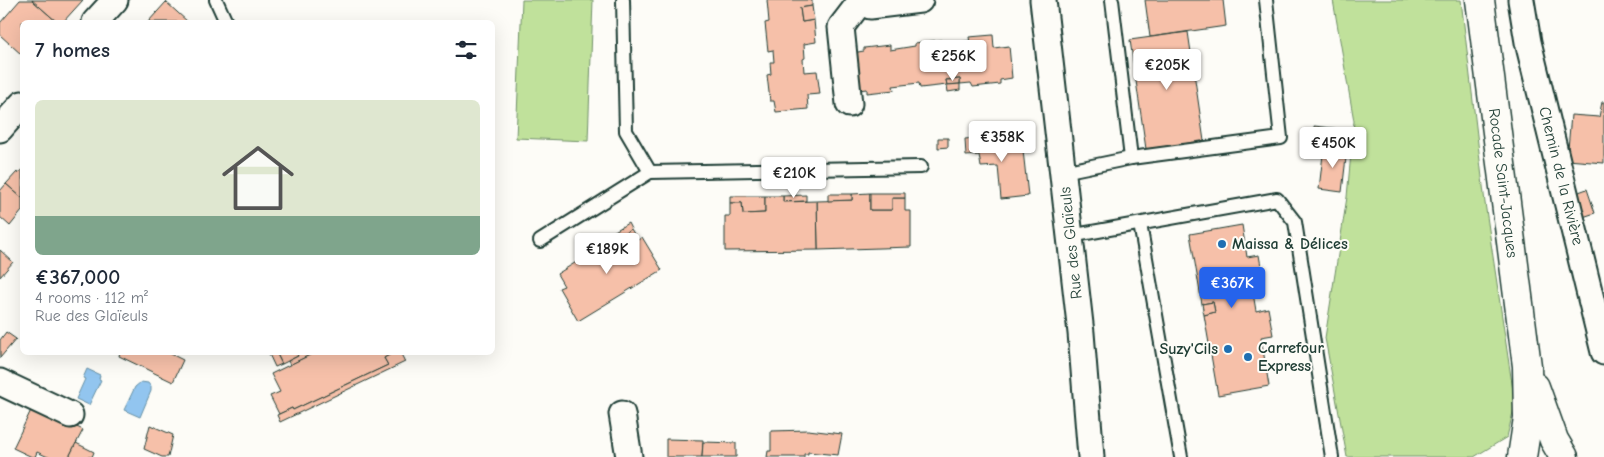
<!DOCTYPE html>
<meta charset="utf-8">
<style>
body{margin:0;font-family:"Comic Neue",sans-serif;background:#f2f2f3;color:#1f2937;height:100vh;display:flex;flex-direction:column;font-size:19px;white-space:nowrap}
*{box-sizing:border-box;margin:0}
p{font-size:16px;color:#747a83}
.icon{flex:none;width:28px;height:28px;fill:none;stroke:currentColor;stroke-width:2;stroke-linecap:round;stroke-linejoin:round}
.map{position:relative;flex:1;overflow:hidden}
.sheet{position:absolute;left:20px;top:20px;width:475px;height:335px;display:flex;flex-direction:column;background:#fff;border-radius:8px;box-shadow:0 5px 20px #0002}
.sheet>*{flex:none}
.price{position:absolute;translate:-50% -42px;padding:0 11px;border-radius:5px;background:#fff;color:#222;font-size:16px;line-height:32px;filter:drop-shadow(0 1px 2px #0008)}
.price::after{content:'';position:absolute;left:50%;top:30px;width:15px;height:11px;margin-left:-8px;background:inherit;clip-path:polygon(0 0,100% 0,50% 100%)}
.price.selected{background:#2563eb;color:#fff}
ul{padding:0;list-style:none}
li{display:grid;align-content:center;gap:10px;height:265px;padding:0 15px}
li span{display:grid;place-items:center;height:155px;border-radius:8px;color:#555}
li>.icon{margin-inline-start:auto}
span .icon{width:90px;height:90px;fill:#fffc;stroke-width:1}
li b{font-size:21px}
h2{display:flex;justify-content:space-between;align-items:center;height:60px;padding:0 15px;font-size:21px}
.map>svg:first-child{display:block}
</style>
<div class="map">
<svg width="1604" height="457" viewBox="0 0 1604 457">
<rect width="100%" height="100%" fill="#fdfcf7"/>
<filter id="ink" filterUnits="userSpaceOnUse"><feTurbulence type="fractalNoise" baseFrequency=".02" numOctaves="2"/><feDisplacementMap in="SourceGraphic" scale="10" xChannelSelector="R" yChannelSelector="G"/><feConvolveMatrix kernelMatrix="1 2 1 2 8 2 1 2 1" color-interpolation-filters="sRGB"/></filter>
<g filter="url(#ink)">
<!-- green -->
<g fill="#c0e19b" stroke="#708f68">
<polygon points="522,0 593,0 588,141 516,138"/>
<polygon points="1333,0 1461,0 1485,203 1515,404 1507,437 1474,457 1347,457 1325,338 1347,197 1354,121"/>
</g>
<!-- water -->
<g fill="#92c5ef" stroke="#648fa4">
<polygon points="87,369 100,375 99,379 101,380 89,405 76,399 85,379 83,378"/>
<polygon points="141,382 148,383 151,387 151,391 140,417 124,410 135,387"/>
</g>
<!-- building -->
<g fill="#f6c0a9" stroke="#1f3d34">
<polygon points="20,0 32,0 57,22 22,22 22,55 0,35 0,23"/>
<polygon points="32,0 83,0 63,22 57,22"/>
<polygon points="767,0 812,0 812,6 800,8 802,22 814,20 816,42 804,44 805,58 803,59 804,72 817,71 820,94 807,95 808,109 776,112 774,101 770,101 767,75 771,74 770,62 774,62 773,50 768,51 765,23 769,22"/>
<polygon points="1145,0 1223,0 1226,26 1150,37"/>
<polygon points="166,2 188,22 148,22"/>
<polygon points="812,6 814,20 802,22 800,8"/>
<polygon points="1188,32 1204,141 1146,149 1130,40"/>
<polygon points="993,35 994,48 1009,46 1012,78 1000,80 1000,84 973,87 971,83 960,84 960,79 946,80 947,85 920,88 919,83 893,86 894,90 867,93 867,89 857,90 852,53 864,51 864,48 890,45 890,50 915,46 915,43 941,40 942,43 955,42 956,51 971,49 969,37"/>
<polygon points="970,41 971,49 956,51 955,42"/>
<polygon points="960,79 960,84 947,85 946,80"/>
<polygon points="960,84 960,90 948,92 947,85"/>
<polygon points="1602,102 1604,102 1604,163 1567,160 1571,115 1599,117"/>
<polygon points="1314,126 1350,130 1347,149 1316,145"/>
<polygon points="996,136 997,143 1022,141 1028,196 1001,199 998,166 981,167 979,155 966,156 965,139"/>
<polygon points="938,138 948,138 948,147 938,148"/>
<polygon points="1324,146 1347,149 1342,192 1319,189"/>
<polygon points="22,169 22,198 6,184 17,172 18,174"/>
<polygon points="6,184 22,198 22,211 10,226 0,217 0,191"/>
<polygon points="1587,189 1595,213 1583,217 1576,193"/>
<polygon points="870,193 870,210 892,210 892,198 905,198 905,211 911,211 911,247 818,250 817,201 852,200 852,194"/>
<polygon points="870,193 905,193 905,198 892,198 892,210 870,210"/>
<polygon points="828,194 852,194 852,200 828,201"/>
<polygon points="806,195 806,201 783,202 783,196"/>
<polygon points="730,196 765,196 765,213 743,214 742,203 730,203"/>
<polygon points="765,196 783,196 783,202 817,201 818,250 725,251 725,216 730,216 730,203 742,203 743,214 765,213"/>
<polygon points="628,223 631,229 620,236 626,246 608,257 598,241"/>
<polygon points="1242,225 1247,257 1259,255 1263,278 1251,281 1256,311 1268,308 1273,335 1261,337 1269,386 1218,395 1204,315 1215,312 1213,302 1202,304 1190,234"/>
<polygon points="631,229 638,240 642,237 662,270 578,321 559,288 564,286 557,274 586,256 583,250 598,241 608,257 626,246 620,236"/>
<polygon points="0,250 13,262 0,277"/>
<polygon points="1213,302 1215,312 1204,315 1202,304"/>
<polygon points="6,332 16,339 0,358 0,340"/>
<polygon points="120,352 167,352 183,360 173,382 119,356"/>
<polygon points="268,352 276,352 282,364 275,367"/>
<polygon points="276,352 296,352 298,356 282,364"/>
<polygon points="296,352 316,352 290,365 288,361 298,356"/>
<polygon points="316,352 395,352 384,358 388,365 293,410 292,408 279,414 270,396 280,392 271,374"/>
<polygon points="395,352 400,352 405,362 280,422 277,415 292,408 293,410 388,365 384,358"/>
<polygon points="33,406 83,430 69,457 48,457 37,452 35,457 32,457 13,448"/>
<polygon points="150,425 173,435 168,457 162,457 144,449"/>
<polygon points="808,430 842,434 838,455 808,452 808,454 804,454 804,457 767,457 768,451 771,451 771,431"/>
<polygon points="666,439 703,440 702,457 666,457"/>
<polygon points="703,442 736,443 736,457 702,457"/>
<polygon points="76,443 94,452 92,457 69,457"/>
</g>
<g fill="none" stroke-linecap="round" stroke-linejoin="round">
<!-- lane casing -->
<g stroke="#1f3d34" stroke-width="16">
<g id="lane">
<polyline points="216,0 226,22"/>
<polyline points="623,0 626,131 650,172 921,167"/>
<polyline points="1112,0 1131,158"/>
<polyline points="1063,172 1131,158 1281,138 1266,0"/>
<polyline points="1140,224 1181,457"/>
<polyline points="1070,236 1277,199 1295,222 1332,457"/>
<polyline points="540,241 650,172"/>
</g>
</g>
<!-- street casing -->
<g stroke="#1f3d34" stroke-width="29">
<g id="street">
<polyline points="860,0 870,6 920,0"/>
<polyline points="1043,0 1081,333 1091,457"/>
<polyline points="1521,0 1528,42 1604,352"/>
<polyline points="95,22 115,0"/>
<polyline points="849,104 841,27 861,1"/>
<polyline points="0,129 22,104"/>
<polyline points="0,382 70,415"/>
<polyline points="622,414 629,457"/>
</g>
</g>
<!-- secondary casing -->
<g stroke="#1f3d34" stroke-width="31">
<g id="secondary">
<polyline points="1480,0 1527,366 1528,418 1522,457"/>
<polyline points="1535,387 1554,440 1564,457"/>
</g>
</g>
<!-- lane -->
<use href="#lane" stroke="#fdfcf7" stroke-width="12"/>
<!-- street -->
<use href="#street" stroke="#fdfcf7" stroke-width="25"/>
<!-- secondary -->
<use href="#secondary" stroke="#fdfcf7" stroke-width="28"/>
</g>
</g>
<!-- markers -->
<g fill="#1f6fb2" stroke="#fdfcf7" stroke-width="2">
<circle cx="1222" cy="244" r="5"/>
<circle cx="1228" cy="349" r="5"/>
<circle cx="1248" cy="357" r="5"/>
</g>
<g text-anchor="middle" dominant-baseline="central" stroke-width="4" stroke-linejoin="round" paint-order="stroke">
<!-- street labels -->
<g font-size="16" fill="#1f3d34" stroke="#fdfcf7">
<text transform="translate(1561 176) rotate(76)">Chemin de la Rivière</text>
<text transform="translate(1503 183) rotate(83)">Rocade Saint-Jacques</text>
<text transform="translate(1071 243) rotate(-96)">Rue des Glaïeuls</text>
</g>
<!-- poi labels -->
<g font-size="16" font-weight="bold" fill="#1f3d34" stroke="#fdfcf7" text-anchor="start">
<text x="1232" y="244">Maissa &amp; Délices</text>
<text x="1258" y="348">Carrefour<tspan x="1258" dy="18">Express</tspan></text>
<text x="1218" y="349" text-anchor="end">Suzy'Cils</text>
</g>
</g>
</svg>
<b class="price" style="left:953px;top:82px">€256K</b>
<b class="price" style="left:1167px;top:91px">€205K</b>
<b class="price" style="left:1002px;top:163px">€358K</b>
<b class="price" style="left:1333px;top:169px">€450K</b>
<b class="price" style="left:794px;top:199px">€210K</b>
<b class="price" style="left:607px;top:275px">€189K</b>
<b class="price selected" style="left:1232px;top:309px">€367K</b>
<section class="sheet">
<h2>7 homes<svg class="icon" aria-label="filters" viewBox="0 0 24 24"><path d="M4 7h16M4 17h16"/><circle cx="9" cy="7" r="2"/><circle cx="15" cy="17" r="2"/></svg></h2>
<ul>
<li><span style="background:linear-gradient(#dfe7d0 75%,#7fa58c 0)"><svg class="icon" aria-label="home" viewBox="0 0 24 24"><path d="M3 11l9-7 9 7M6 9v11h12V9"/></svg></span><div><b>€367,000</b><p>4 rooms · 112 m²</p><p>Rue des Glaïeuls</p></div></li>
</ul>
</section>
</div>
